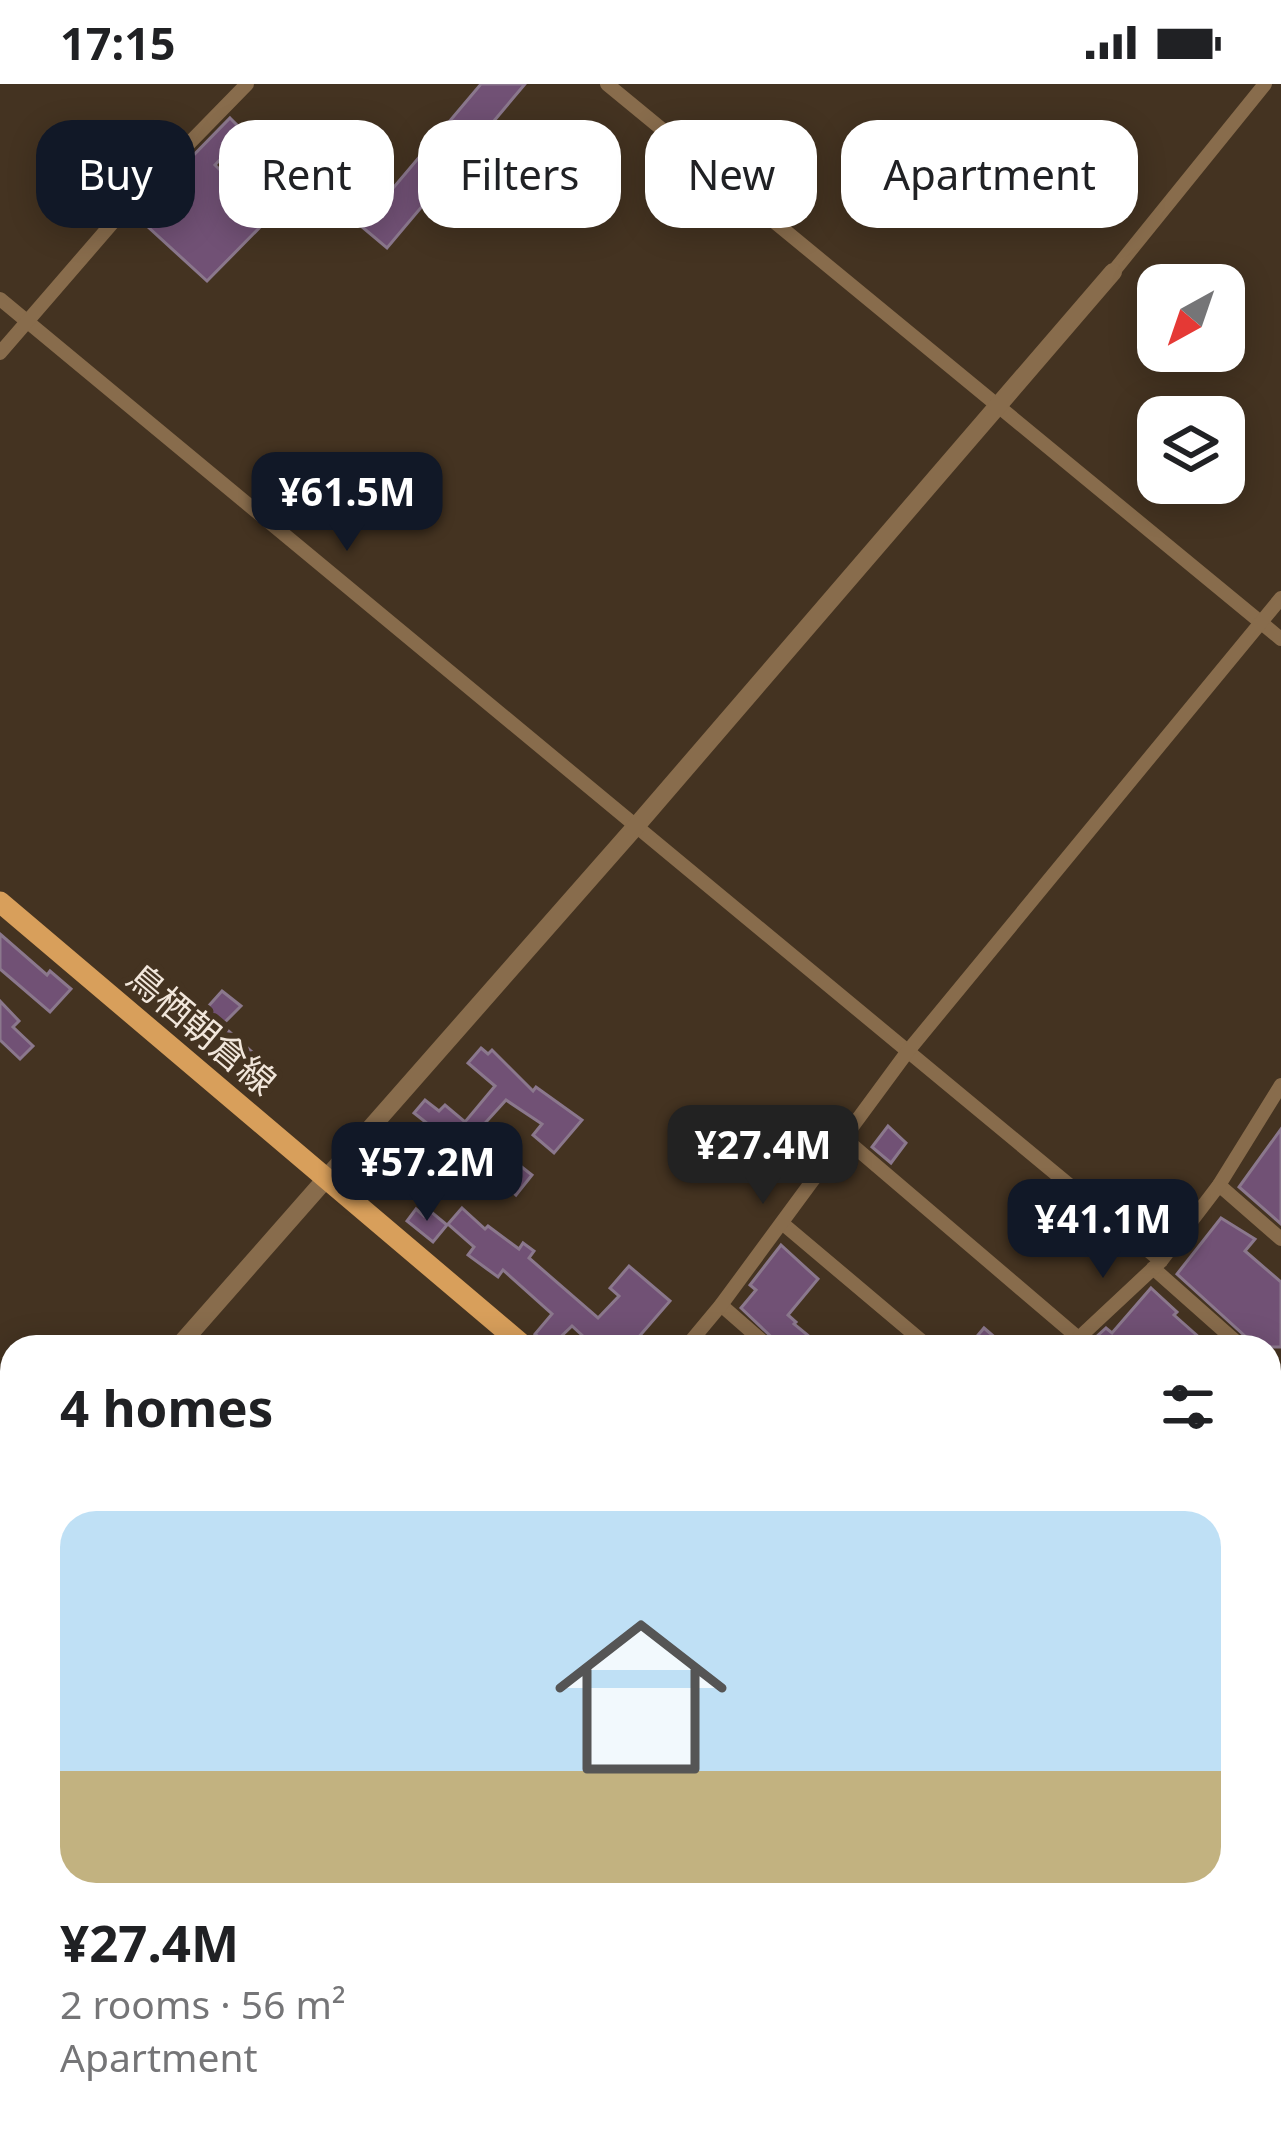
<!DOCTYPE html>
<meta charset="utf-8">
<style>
body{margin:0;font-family:"Noto Sans","Noto Sans JP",sans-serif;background:#f6f6f6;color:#202124;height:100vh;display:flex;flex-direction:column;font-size:45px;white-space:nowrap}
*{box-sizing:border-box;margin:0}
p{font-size:39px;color:#757577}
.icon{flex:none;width:66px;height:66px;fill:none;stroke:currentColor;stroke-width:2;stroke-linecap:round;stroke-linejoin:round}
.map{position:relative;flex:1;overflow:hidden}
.panel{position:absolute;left:0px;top:1251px;width:1281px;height:804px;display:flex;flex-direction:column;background:#fff;border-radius:36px 36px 0 0;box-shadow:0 6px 30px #0003}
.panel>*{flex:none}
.hud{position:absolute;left:36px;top:36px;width:1209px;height:108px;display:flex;gap:24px}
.needle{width:78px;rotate:220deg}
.controls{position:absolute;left:1137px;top:180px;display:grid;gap:24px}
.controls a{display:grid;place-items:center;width:108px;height:108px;border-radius:24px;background:#fff;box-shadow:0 6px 30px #0003;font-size:60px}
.price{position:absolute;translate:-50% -102px;padding:0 27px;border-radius:24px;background:#111827;color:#fff;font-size:39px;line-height:78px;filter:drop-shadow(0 3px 6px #0008)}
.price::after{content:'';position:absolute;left:50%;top:72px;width:36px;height:27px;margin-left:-18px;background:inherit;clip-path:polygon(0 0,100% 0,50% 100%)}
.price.on{background:#222;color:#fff}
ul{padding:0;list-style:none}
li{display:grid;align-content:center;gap:24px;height:636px;padding:0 60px}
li+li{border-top:3px solid #e0e0e0}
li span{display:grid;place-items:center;height:372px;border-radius:36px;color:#555}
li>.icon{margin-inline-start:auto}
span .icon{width:216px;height:216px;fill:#fffc;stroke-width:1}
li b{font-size:51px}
h2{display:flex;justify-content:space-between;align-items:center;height:144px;padding:0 60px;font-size:51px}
.tag{padding:0 42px;border-radius:36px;background:#fff;box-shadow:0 6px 30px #0003;font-size:42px;line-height:108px}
.tag.on{background:#111827;color:#fff}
.status{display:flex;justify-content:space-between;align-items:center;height:84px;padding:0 60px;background:#fff;direction:ltr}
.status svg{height:33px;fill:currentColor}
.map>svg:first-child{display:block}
</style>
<div class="status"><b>17:15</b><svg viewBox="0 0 49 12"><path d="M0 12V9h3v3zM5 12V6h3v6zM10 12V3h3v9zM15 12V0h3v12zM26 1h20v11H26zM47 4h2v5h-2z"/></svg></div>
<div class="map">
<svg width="1281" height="2055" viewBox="0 0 1281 2055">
<rect width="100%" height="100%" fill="#443321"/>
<!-- building -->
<g fill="#715175" stroke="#8b788d" stroke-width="3">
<polygon points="481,0 525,0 387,164 361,142"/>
<polygon points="230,34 245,49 215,81 269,134 207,197 135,131"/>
<polygon points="0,850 47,891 50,887 71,905 50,928 0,885"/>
<polygon points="222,907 241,922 222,941 261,976 245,995 206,962 214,953 196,936"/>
<polygon points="0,917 19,937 13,943 33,962 20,975 0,956"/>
<polygon points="481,964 488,970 492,966 533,1007 536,1003 582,1036 554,1069 533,1051 542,1040 506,1016 477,1048 532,1091 516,1111 445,1046 442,1049 433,1044 414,1029 425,1016 439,1027 445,1021 465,1038 495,1002 468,979"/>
<polygon points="888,1042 906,1059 891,1079 872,1063"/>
<polygon points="1281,1045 1281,1140 1239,1103"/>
<polygon points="462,1124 485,1145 488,1142 519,1165 523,1159 534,1167 529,1174 598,1234 619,1212 610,1204 629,1182 670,1217 630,1263 595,1263 572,1242 550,1263 535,1250 552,1230 503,1186 498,1193 468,1171 474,1163 448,1140"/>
<polygon points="416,1125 424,1132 429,1126 447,1141 433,1158 407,1137"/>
<polygon points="1221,1134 1255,1155 1245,1167 1281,1198 1281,1263 1257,1263 1177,1190"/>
<polygon points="781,1161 818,1195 788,1231 796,1238 794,1240 822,1263 782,1263 741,1224 756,1206 750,1201"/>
<polygon points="1151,1204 1177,1228 1174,1231 1210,1263 1100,1263 1095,1254 1106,1244 1112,1249"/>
<polygon points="984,1244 1006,1263 968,1263"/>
</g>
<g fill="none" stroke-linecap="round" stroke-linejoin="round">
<!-- minor -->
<g stroke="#886c4c" stroke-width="14">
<polyline points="607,0 1281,555"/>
<polyline points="1113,188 1265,0"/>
<polyline points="0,215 1161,1177"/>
<polyline points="0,269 121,129 247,0"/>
<polyline points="844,1054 1089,1263"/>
<polyline points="1219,1101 1281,1155"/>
<polyline points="782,1139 929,1263"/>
<polyline points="1153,1184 1242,1263"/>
<polyline points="721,1221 769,1263"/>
<polyline points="686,1263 721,1221 908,967 1281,514"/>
<polyline points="1069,1263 1161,1177 1219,1101 1281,1001"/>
<polyline points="1269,1286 1281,1297"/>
<polyline points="1269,1421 1281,1432"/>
<polyline points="0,1431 12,1441"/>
<polyline points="1269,1618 1281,1627"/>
<polyline points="1269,1733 1281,1742"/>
<polyline points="0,1742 12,1753"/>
<polyline points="523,2043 538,2055"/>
<polyline points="1236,2043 1253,2055"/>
<polyline points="348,2055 355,2043"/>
<polyline points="867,2055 882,2043"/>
<polyline points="1032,2055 1048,2043"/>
<polyline points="1190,2055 1203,2043"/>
</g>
<!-- tertiary -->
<g stroke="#886c4c" stroke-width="18">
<polyline points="178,1263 637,741 1113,188"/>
<polyline points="0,1465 12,1452"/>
<polyline points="1269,1535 1281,1522"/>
<polyline points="741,2055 752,2043"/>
</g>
<!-- primary -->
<g stroke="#d89f5b" stroke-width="21">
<polyline points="0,818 525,1263"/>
<polyline points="1269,1894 1281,1903"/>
</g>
</g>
<g text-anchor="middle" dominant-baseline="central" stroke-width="12" stroke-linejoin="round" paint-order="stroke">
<!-- street labels -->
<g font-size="36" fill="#f1e6db" stroke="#443321">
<text transform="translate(202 945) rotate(40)">鳥栖朝倉線</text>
</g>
</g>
</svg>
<div class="controls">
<a><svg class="needle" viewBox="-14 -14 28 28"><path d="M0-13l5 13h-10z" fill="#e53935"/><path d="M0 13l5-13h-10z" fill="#757577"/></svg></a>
<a><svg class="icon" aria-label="layers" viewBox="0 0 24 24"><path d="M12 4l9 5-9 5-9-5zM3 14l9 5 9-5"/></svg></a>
</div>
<b class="price" style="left:347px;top:470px">¥61.5M</b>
<b class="price on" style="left:763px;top:1123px">¥27.4M</b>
<b class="price" style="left:427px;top:1140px">¥57.2M</b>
<b class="price" style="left:1103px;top:1197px">¥41.1M</b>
<div class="hud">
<a class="tag on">Buy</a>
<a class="tag">Rent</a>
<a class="tag">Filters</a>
<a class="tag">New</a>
<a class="tag">Apartment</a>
</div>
<section class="panel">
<h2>4 homes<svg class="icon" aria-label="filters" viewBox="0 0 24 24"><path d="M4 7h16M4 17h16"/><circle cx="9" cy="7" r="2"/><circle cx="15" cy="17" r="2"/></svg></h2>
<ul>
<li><span style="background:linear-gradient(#bfe0f5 70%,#c2b280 0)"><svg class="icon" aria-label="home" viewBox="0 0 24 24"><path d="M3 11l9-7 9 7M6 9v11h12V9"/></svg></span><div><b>¥27.4M</b><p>2 rooms · 56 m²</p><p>Apartment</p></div></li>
</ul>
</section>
</div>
